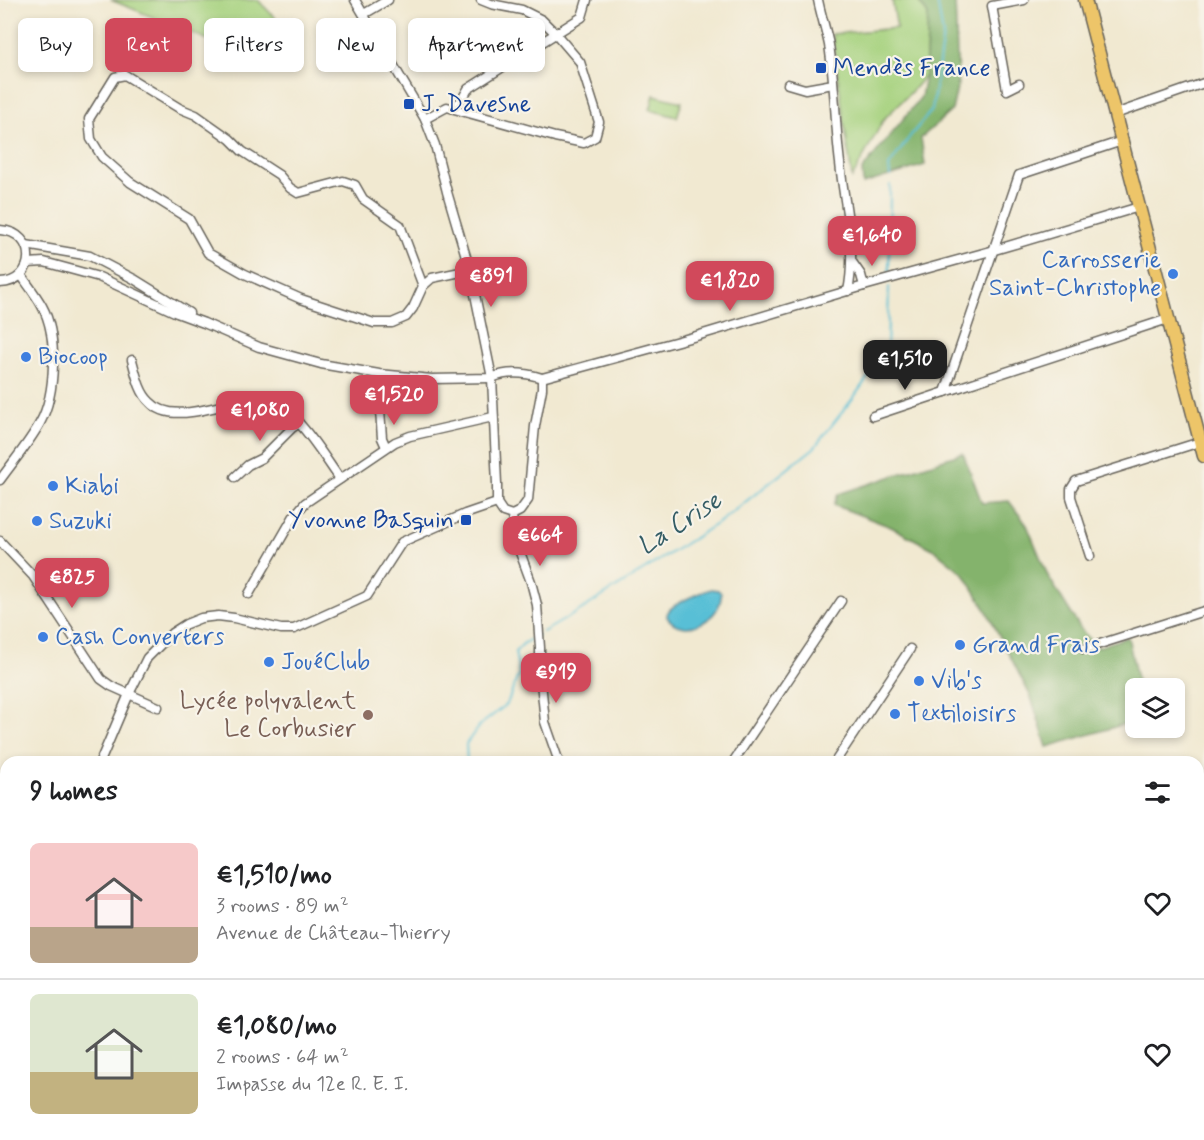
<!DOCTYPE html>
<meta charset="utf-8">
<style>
body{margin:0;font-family:Mynerve,sans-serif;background:#f2f2f2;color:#202124;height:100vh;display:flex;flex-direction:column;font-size:22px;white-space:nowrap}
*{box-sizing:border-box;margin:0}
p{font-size:20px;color:#757577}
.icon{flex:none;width:33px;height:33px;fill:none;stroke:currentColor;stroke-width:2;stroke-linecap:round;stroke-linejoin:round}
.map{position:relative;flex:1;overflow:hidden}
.sheet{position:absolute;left:0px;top:756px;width:1204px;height:384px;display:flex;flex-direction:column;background:#fff;border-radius:18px 18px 0 0;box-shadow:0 3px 9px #0003}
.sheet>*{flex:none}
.guide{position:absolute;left:18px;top:18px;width:600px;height:54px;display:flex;gap:12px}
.fabs{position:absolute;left:1125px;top:678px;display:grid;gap:12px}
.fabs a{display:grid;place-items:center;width:60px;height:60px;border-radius:9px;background:#fff;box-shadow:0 3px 9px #0003;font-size:30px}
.price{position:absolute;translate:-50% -51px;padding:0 14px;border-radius:12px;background:#d1495b;color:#fff;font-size:20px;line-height:39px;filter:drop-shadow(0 2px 3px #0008)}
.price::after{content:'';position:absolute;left:50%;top:36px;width:18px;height:14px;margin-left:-9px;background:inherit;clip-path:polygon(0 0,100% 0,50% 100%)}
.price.active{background:#222;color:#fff}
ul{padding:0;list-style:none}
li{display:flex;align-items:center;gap:18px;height:150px;padding:0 30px}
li+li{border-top:2px solid #e0e0e0}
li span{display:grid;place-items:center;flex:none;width:168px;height:120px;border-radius:9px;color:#555}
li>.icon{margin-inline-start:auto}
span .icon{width:72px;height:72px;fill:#fffc;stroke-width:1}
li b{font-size:26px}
h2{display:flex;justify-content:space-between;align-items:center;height:72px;padding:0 30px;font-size:26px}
.tag{padding:0 21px;border-radius:9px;background:#fff;box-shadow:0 3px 9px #0003;font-size:21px;line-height:54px}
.tag.active{background:#d1495b;color:#fff}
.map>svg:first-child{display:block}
</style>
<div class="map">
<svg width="1204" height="1140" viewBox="0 0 1204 1140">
<rect width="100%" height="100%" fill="#f7f3e8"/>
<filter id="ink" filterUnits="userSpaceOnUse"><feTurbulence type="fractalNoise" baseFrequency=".0167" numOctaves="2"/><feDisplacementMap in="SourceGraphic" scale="12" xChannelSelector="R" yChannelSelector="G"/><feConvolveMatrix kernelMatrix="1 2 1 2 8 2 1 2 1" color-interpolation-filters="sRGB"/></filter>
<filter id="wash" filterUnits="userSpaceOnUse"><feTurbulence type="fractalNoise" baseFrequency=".008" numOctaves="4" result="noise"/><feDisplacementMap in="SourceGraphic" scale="24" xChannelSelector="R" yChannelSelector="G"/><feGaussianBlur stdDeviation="1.35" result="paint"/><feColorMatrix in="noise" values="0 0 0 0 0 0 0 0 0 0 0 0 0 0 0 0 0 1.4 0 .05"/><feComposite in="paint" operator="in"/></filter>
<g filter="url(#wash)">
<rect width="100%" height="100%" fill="#f1e9d1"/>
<!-- green -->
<g fill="#a5d17d" stroke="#60764c" stroke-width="1.5">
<polygon points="111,0 258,0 278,21 240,53"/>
<polygon points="892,0 918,0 928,15 925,76 911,92 884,119 852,178 832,34 897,28"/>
<polygon points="654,95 682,102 677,117 650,110"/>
</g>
<!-- forest -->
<g fill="#84b36c" stroke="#506844" stroke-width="1.5">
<polygon points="918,0 955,0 958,84 952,110 921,138 925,165 863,184 862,170 921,97 925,76 928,15"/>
<polygon points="963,453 982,503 1009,501 1027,525 1048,576 1082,631 1098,647 1128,637 1139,688 1136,688 1135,721 1047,747 1031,697 985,608 964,574 933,549 891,527 834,505 838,494"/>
</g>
<!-- water -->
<g fill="#58bfd6" stroke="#3a6e79" stroke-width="1.5">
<path d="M 712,589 L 718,590 L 721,593 C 723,619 684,640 667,617 C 667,615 667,613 668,612 C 672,604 703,591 712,589 Z"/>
<polygon points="481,1134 541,1134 547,1140 495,1140 483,1138"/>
</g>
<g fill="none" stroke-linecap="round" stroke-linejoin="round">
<!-- stream -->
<g stroke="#58bfd6" stroke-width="2">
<polyline points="890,176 889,166 911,135 932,110 943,35 937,0"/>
<polyline points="889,271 890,185"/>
<polyline points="543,632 576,613 721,521 814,448 854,397 887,350 889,287"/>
<polyline points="467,762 466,744 479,726 507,704 519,673 515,652 524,643 538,635"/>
<polyline points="555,1134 560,1140"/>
</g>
</g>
</g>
<g filter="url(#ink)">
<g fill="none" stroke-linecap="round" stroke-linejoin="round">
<!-- street casing -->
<g stroke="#67645b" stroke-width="11">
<g id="street">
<polyline points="355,0 425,119 435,145 447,192 470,270 492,378 497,484 497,503 503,512 512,515"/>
<path d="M 818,0 C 821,15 826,30 829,45 C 835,84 835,124 840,163 C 844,206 857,248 848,291"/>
<polyline points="364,14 388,0"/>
<polyline points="788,84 805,89 833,84"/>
<polyline points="1019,84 1007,90 992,6 1024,0"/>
<polyline points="453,108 461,101 468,89 582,17 587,0"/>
<polyline points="1115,114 1204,83"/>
<polyline points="425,119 447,107 555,137 584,143 595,137 599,122 580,62 556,34 542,20 522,10 491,4 481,0"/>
<polyline points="1122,141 1019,175 945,392 1168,319"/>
<path d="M 0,230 C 38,232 37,282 0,283"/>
<polyline points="26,245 90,256 134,279 189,313"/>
<polyline points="852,262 861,275 864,286"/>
<path d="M 28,263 L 44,262 L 99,277 L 177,313 L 204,323 L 259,347 L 321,364 L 379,374 L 432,379 L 492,378 C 507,371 526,373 542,378 L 693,337 L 864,286 L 998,249 L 1139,207"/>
<polyline points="423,286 400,225 363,199 355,185 343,181 298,193 290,188 279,175 242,151 230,139 196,115 179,108 125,75 115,77 89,119 91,139 102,157 130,182 189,219 208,253 245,274 301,299 374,323 392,323 406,317 413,308 423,286 432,278 470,270"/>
<path d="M 132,360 C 136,374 139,392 150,402 C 169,423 209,408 233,403 C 247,401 262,398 274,403 C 298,413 325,458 340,479"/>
<polyline points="380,410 382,438 386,447"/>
<polyline points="873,416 945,392"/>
<polyline points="235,477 248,465 262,458 292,428 299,423"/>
<path d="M 0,480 C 13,462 29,443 40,423 C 56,394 58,335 42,306 C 36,295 28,285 21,275"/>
<polyline points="512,515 514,536 531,582 537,605 540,648 540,672 545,722 559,762"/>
<polyline points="512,515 520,511 528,500 535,426 542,389 542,378"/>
<polyline points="0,541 33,576 101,679 111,686 158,707"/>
<polyline points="1090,556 1071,497 1071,489 1076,481 1200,442"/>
<polyline points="249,594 294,516 305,503 395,442 410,436 493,417"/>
<polyline points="1084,649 1204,611"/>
<polyline points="100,762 129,694 147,658 172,633 186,624 201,618 218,616 234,618 281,629 294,629 367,596 402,542 465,514 497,503"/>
<polyline points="733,762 841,601"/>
<polyline points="835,762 910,649"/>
<polyline points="0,832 6,831"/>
</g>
</g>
<!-- primary casing -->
<g stroke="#67645b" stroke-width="15">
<g id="primary">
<polyline points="1085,0 1204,456"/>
<polyline points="760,1134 761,1140"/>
</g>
</g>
<!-- highway casing -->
<g stroke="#67645b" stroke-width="18">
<g id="highway">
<polyline points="1198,960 1204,958"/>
<polyline points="1198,975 1204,972"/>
<polyline points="0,981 6,982"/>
<polyline points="0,998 6,999"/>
<polyline points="643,1134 653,1140"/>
<polyline points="852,1140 856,1134"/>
</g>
</g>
<!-- street -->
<use href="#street" stroke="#fff" stroke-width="8"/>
<!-- primary -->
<use href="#primary" stroke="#edc569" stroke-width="12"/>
<!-- highway -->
<use href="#highway" stroke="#edc569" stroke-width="15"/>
</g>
</g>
<!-- markers -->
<g fill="#1a4fb4" stroke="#f7f3e8" stroke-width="2">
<rect x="815" y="62" width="12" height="12" rx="3"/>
<rect x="403" y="98" width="12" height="12" rx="3"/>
<rect x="460" y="514" width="12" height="12" rx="3"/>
</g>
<g fill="#3f7fe0" stroke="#f7f3e8" stroke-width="2">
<circle cx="1173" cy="274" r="6"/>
<circle cx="26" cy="357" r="6"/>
<circle cx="53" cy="486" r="6"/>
<circle cx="37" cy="521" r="6"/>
<circle cx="43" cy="637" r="6"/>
<circle cx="960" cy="645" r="6"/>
<circle cx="269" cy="662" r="6"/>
<circle cx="919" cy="681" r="6"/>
<circle cx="895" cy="714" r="6"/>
</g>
<circle fill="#8d6e63" stroke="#f7f3e8" stroke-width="2" cx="368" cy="715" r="6"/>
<g text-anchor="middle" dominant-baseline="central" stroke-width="4.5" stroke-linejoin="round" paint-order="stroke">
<!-- transit labels -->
<g font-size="24" fill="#164399" stroke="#f7f3e8" text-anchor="start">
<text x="833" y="68">Mendès France</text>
<text x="421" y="104">J. Davesne</text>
<text x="454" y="520" text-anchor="end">Yvonne Basquin</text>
</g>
<!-- shop labels -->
<g font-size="24" fill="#366cbe" stroke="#f7f3e8" text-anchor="start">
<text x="1161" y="260" text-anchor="end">Carrosserie<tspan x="1161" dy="28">Saint-Christophe</tspan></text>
<text x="38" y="357">Biocoop</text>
<text x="65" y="486">Kiabi</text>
<text x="49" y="521">Suzuki</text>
<text x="55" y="637">Cash Converters</text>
<text x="972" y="645">Grand Frais</text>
<text x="281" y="662">JouéClub</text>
<text x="931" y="681">Vib's</text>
<text x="907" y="714">Textiloisirs</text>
</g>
<!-- education labels -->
<g font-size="24" fill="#785e54" stroke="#f7f3e8" text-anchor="end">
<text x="356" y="701">Lycée polyvalent<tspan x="356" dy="28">Le Corbusier</tspan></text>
</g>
<!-- water labels -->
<g font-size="26" font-style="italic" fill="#345d66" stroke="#f7f3e8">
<text transform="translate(680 524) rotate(-33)">La Crise</text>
</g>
</g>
</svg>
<div class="fabs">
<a><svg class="icon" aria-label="layers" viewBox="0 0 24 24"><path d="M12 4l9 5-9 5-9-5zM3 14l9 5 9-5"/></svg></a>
</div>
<b class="price" style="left:872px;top:267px">€1,640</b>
<b class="price" style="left:491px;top:308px">€891</b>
<b class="price" style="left:730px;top:312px">€1,820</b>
<b class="price active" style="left:905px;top:391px">€1,510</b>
<b class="price" style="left:394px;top:426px">€1,520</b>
<b class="price" style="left:260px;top:442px">€1,080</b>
<b class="price" style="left:540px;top:567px">€664</b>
<b class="price" style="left:72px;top:609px">€825</b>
<b class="price" style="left:556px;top:704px">€919</b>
<div class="guide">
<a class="tag">Buy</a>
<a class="tag active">Rent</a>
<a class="tag">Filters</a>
<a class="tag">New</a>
<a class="tag">Apartment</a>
</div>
<section class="sheet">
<h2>9 homes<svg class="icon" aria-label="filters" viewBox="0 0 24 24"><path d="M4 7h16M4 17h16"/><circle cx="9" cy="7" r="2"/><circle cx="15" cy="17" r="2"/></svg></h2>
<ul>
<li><span style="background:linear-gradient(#f6c9c9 70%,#b9a48a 0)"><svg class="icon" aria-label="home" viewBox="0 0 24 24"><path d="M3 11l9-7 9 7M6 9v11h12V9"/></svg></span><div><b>€1,510/mo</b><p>3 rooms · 89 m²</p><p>Avenue de Château-Thierry</p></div><svg class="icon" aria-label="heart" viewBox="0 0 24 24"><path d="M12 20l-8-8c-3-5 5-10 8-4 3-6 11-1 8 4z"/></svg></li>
<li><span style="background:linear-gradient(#dfe7d0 65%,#c2b280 0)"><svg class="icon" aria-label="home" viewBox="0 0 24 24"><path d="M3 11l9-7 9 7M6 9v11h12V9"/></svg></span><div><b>€1,080/mo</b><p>2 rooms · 64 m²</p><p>Impasse du 12e R. E. I.</p></div><svg class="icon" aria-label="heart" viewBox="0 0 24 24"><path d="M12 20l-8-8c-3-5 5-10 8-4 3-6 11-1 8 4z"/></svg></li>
</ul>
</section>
</div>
